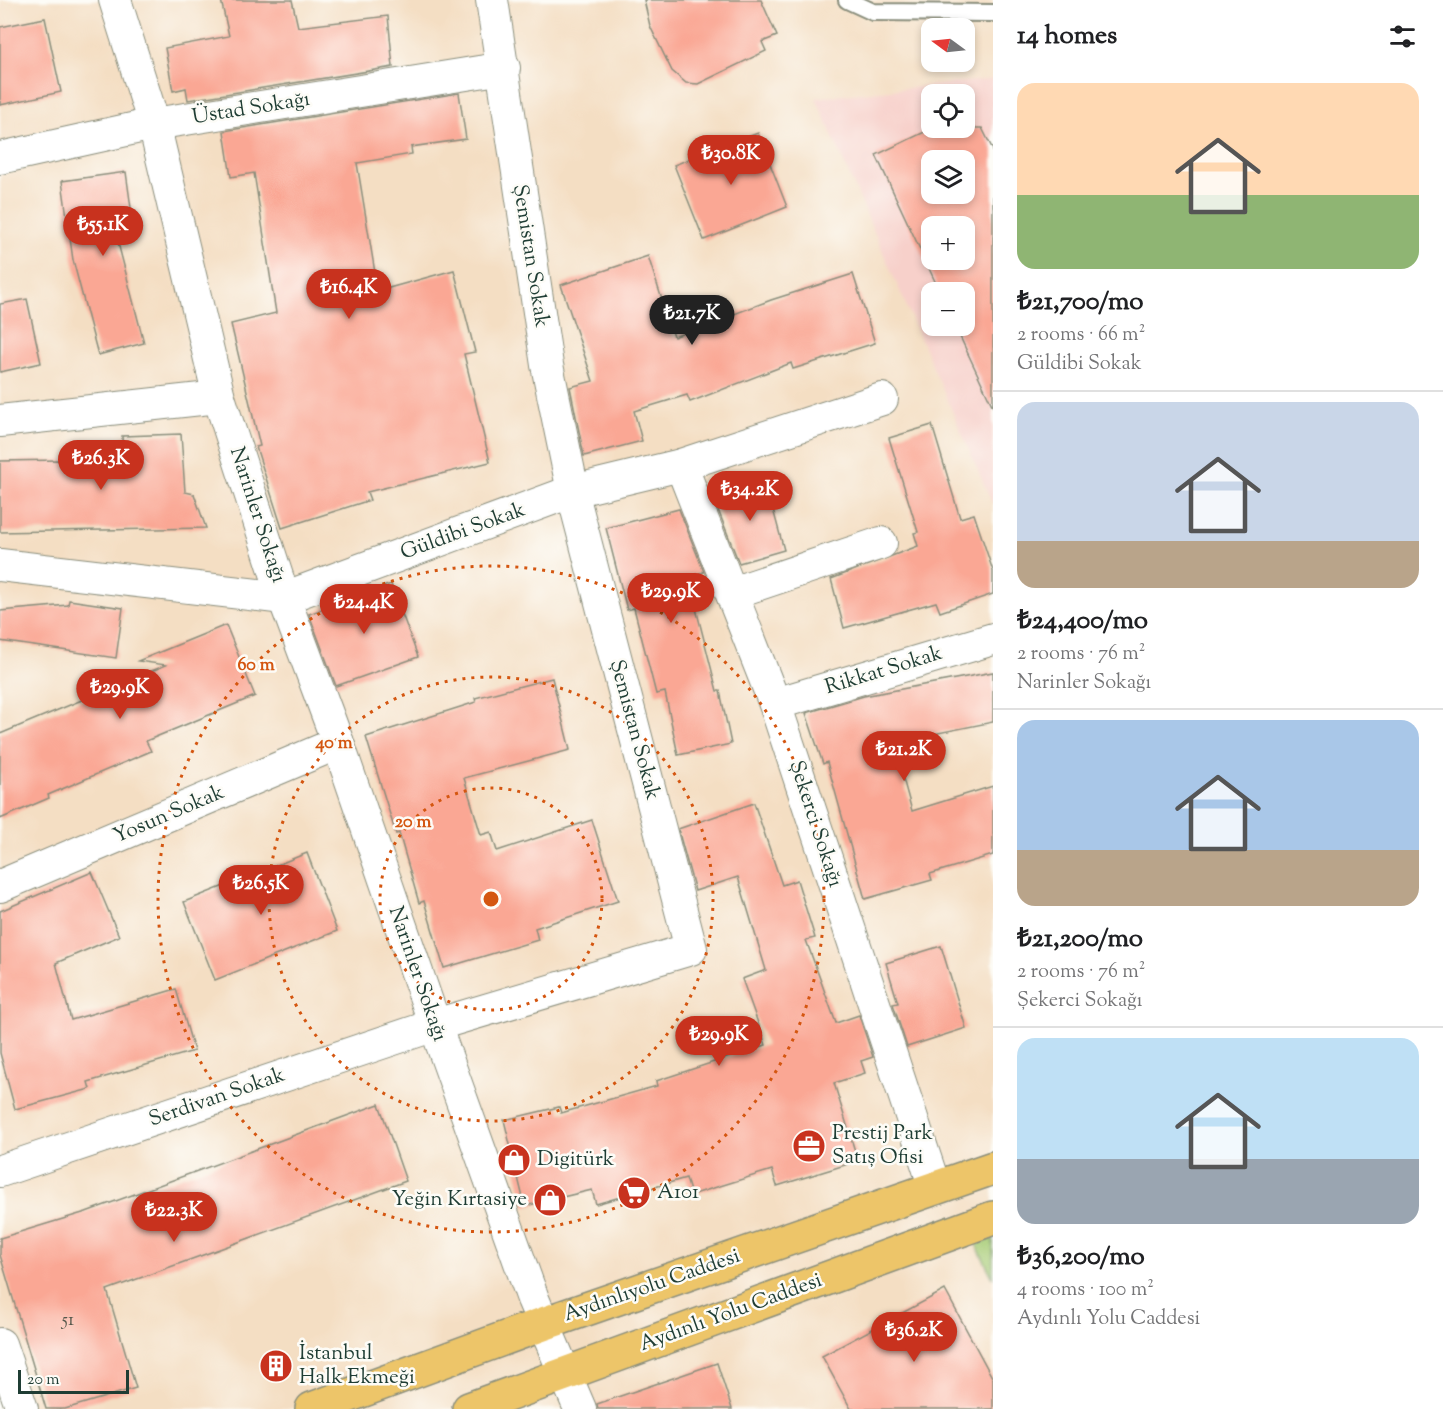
<!DOCTYPE html>
<meta charset="utf-8">
<style>
body{margin:0;font-family:"Sorts Mill Goudy",serif;background:#f2f2f2;color:#202124;height:100vh;display:flex;flex-direction:column;font-size:22px;white-space:nowrap}
*{box-sizing:border-box;margin:0}
p{font-size:20px;color:#757577}
.icon{flex:none;width:33px;height:33px;fill:none;stroke:currentColor;stroke-width:2;stroke-linecap:round;stroke-linejoin:round}
.map{position:relative;flex:1;overflow:hidden}
.sheet{display:flex;flex-direction:column;background:#fff;width:450px}
.sheet>*{flex:none}
.needle{width:39px;rotate:285deg}
.tools{position:absolute;left:921px;top:18px;display:grid;gap:12px}
.tools a{display:grid;place-items:center;width:54px;height:54px;border-radius:12px;background:#fff;box-shadow:0 3px 9px #0003;font-size:30px}
.scale{position:absolute;left:18px;bottom:15px;width:111px;box-sizing:border-box;padding-left:6px;border:3px solid #1f3d34;border-top:0;font-size:16px;line-height:21px;white-space:nowrap;color:#1f3d34;-webkit-text-stroke:4px #fdfcf7;paint-order:stroke}
.price{position:absolute;translate:-50% -51px;padding:0 14px;border-radius:21px;background:#c8321e;color:#fff;font-size:20px;line-height:39px;filter:drop-shadow(0 2px 3px #0008)}
.price::after{content:'';position:absolute;left:50%;top:36px;width:18px;height:14px;margin-left:-9px;background:inherit;clip-path:polygon(0 0,100% 0,50% 100%)}
.price.active{background:#222;color:#fff}
ul{padding:0;list-style:none}
li{display:grid;align-content:center;gap:12px;height:318px;padding:0 24px}
li+li{border-top:2px solid #e0e0e0}
li span{display:grid;place-items:center;height:186px;border-radius:18px;color:#555}
li>.icon{margin-inline-start:auto}
span .icon{width:108px;height:108px;fill:#fffc;stroke-width:1}
li b{font-size:26px}
h2{display:flex;justify-content:space-between;align-items:center;height:72px;padding:0 24px;font-size:26px}
main{display:flex;flex:1;min-height:0}
.map>svg:first-child{display:block}
</style>
<main>
<div class="map">
<svg width="993" height="1409" viewBox="0 0 993 1409">
<rect width="100%" height="100%" fill="#fdfcf7"/>
<filter id="ink" filterUnits="userSpaceOnUse"><feTurbulence type="fractalNoise" baseFrequency=".0167" numOctaves="2"/><feDisplacementMap in="SourceGraphic" scale="12" xChannelSelector="R" yChannelSelector="G"/><feConvolveMatrix kernelMatrix="1 2 1 2 8 2 1 2 1" color-interpolation-filters="sRGB"/></filter>
<filter id="wash" filterUnits="userSpaceOnUse"><feTurbulence type="fractalNoise" baseFrequency=".008" numOctaves="4" result="noise"/><feDisplacementMap in="SourceGraphic" scale="24" xChannelSelector="R" yChannelSelector="G"/><feGaussianBlur stdDeviation="1.35" result="paint"/><feColorMatrix in="noise" values="0 0 0 0 0 0 0 0 0 0 0 0 0 0 0 0 0 1.4 0 .05"/><feComposite in="paint" operator="in"/></filter>
<g filter="url(#wash)">
<rect width="100%" height="100%" fill="#f4dec3"/>
<!-- built -->
<path fill="#f7d0ca" fill-rule="evenodd" d="M 993,79 L 993,505 L 816,98 ZM 932,94 L 964,94 L 964,128 L 932,128 ZM 932,160 L 964,160 L 964,194 L 932,194 ZM 932,226 L 964,226 L 964,260 L 932,260 ZM 932,292 L 964,292 L 964,326 L 932,326 Z"/>
<!-- green -->
<polygon fill="#a7cc76" stroke="#638455" stroke-width="1.5" points="993,1238 993,1278 976,1244"/>
<g id="blocks">
<!-- building -->
<g fill="#faa794" fill-rule="evenodd">
<polygon points="221,0 292,0 298,27 388,16 393,67 188,100 186,88 173,91 165,48 229,36"/>
<polygon points="644,0 761,0 777,36 762,42 766,51 698,84 686,83 672,71 650,26"/>
<polygon points="45,18 61,92 0,105 0,27"/>
<polygon points="459,93 466,139 411,147 412,154 357,163 378,291 454,270 475,352 464,354 490,462 367,492 370,500 282,528 256,447 260,446 231,324 276,313 254,173 231,177 224,131"/>
<path d="M 933,128 L 982,128 L 993,150 L 993,407 L 955,326 L 964,326 L 964,292 L 940,292 L 876,155 ZM 932,160 L 964,160 L 964,194 L 932,194 ZM 932,226 L 964,226 L 964,260 L 932,260 Z"/>
<polygon points="758,133 787,207 704,240 674,165"/>
<polygon points="126,172 135,237 117,239 144,343 98,355 73,260 62,181"/>
<polygon points="648,256 674,337 771,300 853,274 875,343 793,369 791,363 690,402 687,395 634,411 642,441 584,456 570,387 593,381 561,285"/>
<polygon points="27,299 41,363 0,372 0,304"/>
<polygon points="932,425 960,518 974,514 993,571 993,594 940,612 936,602 844,628 831,579 918,546 914,533 918,532 889,438"/>
<polygon points="181,434 185,492 194,494 206,528 0,532 0,461 123,459 122,436"/>
<polygon points="766,483 784,550 739,563 713,497"/>
<polygon points="679,509 704,572 688,577 717,691 720,691 731,744 678,755 665,692 656,694 634,608 627,610 606,528"/>
<polygon points="391,584 418,657 336,686 309,614"/>
<polygon points="69,600 123,608 116,658 0,641 0,611 68,605"/>
<polygon points="226,625 255,696 146,741 151,751 48,795 49,798 0,819 0,734 166,665 138,661"/>
<polygon points="993,672 993,722 893,742 912,811 993,786 993,855 930,874 932,880 865,899 827,762 823,764 806,713 864,696"/>
<polygon points="552,678 570,750 464,778 481,835 491,832 497,851 592,820 618,901 535,928 538,940 444,968 424,901 419,903 399,833 396,834 366,737 476,702 475,698"/>
<polygon points="754,803 782,885 797,880 815,938 806,940 836,1023 859,1015 873,1057 861,1061 865,1073 834,1083 858,1161 777,1186 772,1170 691,1195 686,1178 596,1204 592,1190 525,1206 504,1120 559,1107 561,1113 657,1086 656,1081 766,1045 742,979 766,970 738,877 695,891 678,829"/>
<polygon points="307,853 337,931 215,980 184,902"/>
<polygon points="92,872 119,936 56,963 71,1020 176,989 194,1051 88,1082 90,1089 15,1109 0,1053 0,911"/>
<polygon points="941,946 966,1028 907,1047 893,1004 898,1003 886,963"/>
<polygon points="379,1104 406,1181 107,1290 136,1388 65,1409 46,1409 0,1255 0,1238 86,1212"/>
<polygon points="945,1290 993,1379 993,1409 851,1409 822,1356"/>
<polygon points="717,1363 732,1409 598,1409 597,1404"/>
</g>
</g>
</g>
<g filter="url(#ink)">
<use href="#blocks" fill-opacity="0" stroke="#8a8e7c" stroke-width="1.5"/>
<g fill="none" stroke-linecap="round" stroke-linejoin="round">
<!-- service casing -->
<g stroke="#8a8e7c" stroke-width="20">
<polyline id="service" points="847,0 873,12 993,13"/>
</g>
<!-- minor casing -->
<g stroke="#8a8e7c" stroke-width="34">
<g id="minor">
<polyline points="115,0 154,124 219,397 284,598 338,743 435,1025 533,1299 580,1409"/>
<polyline points="0,158 154,124 504,68"/>
<polyline points="0,421 219,397"/>
<polyline points="681,465 775,704 935,1188"/>
<polyline points="0,565 284,598 573,491 681,465 882,399"/>
<polyline points="732,593 881,543"/>
<polyline points="775,704 993,639"/>
<polyline points="0,886 338,743"/>
<polyline points="0,1171 435,1025 691,949 576,506 547,365 492,0"/>
<polyline points="0,1344 22,1409"/>
</g>
</g>
<!-- primary casing -->
<g stroke="#8a8e7c" stroke-width="36">
<g id="primary">
<polyline points="312,1409 543,1324 993,1168"/>
<polyline points="469,1409 993,1218"/>
</g>
</g>
<!-- service -->
<use href="#service" stroke="#fff" stroke-width="16"/>
<!-- minor -->
<use href="#minor" stroke="#fff" stroke-width="32"/>
<!-- primary -->
<use href="#primary" stroke="#edc569" stroke-width="33"/>
</g>
</g>
<!-- distance rings -->
<g fill="none" stroke="#d45610" stroke-width="3" stroke-dasharray="3 6">
<circle cx="491" cy="899" r="111"/>
<circle cx="491" cy="899" r="222"/>
<circle cx="491" cy="899" r="333"/>
</g>
<!-- icons -->
<defs>
<g id="office-disc" transform="scale(1.725)"><circle r="9.5" fill="#c8321e" stroke="#fdfcf7"/><path d="M-6-3h4V-5.5h4V-3h4V5H-6ZM-1-4.5V-3h2v-1.5ZM-6 0V1H6V0Z" fill="#fff"/></g>
<g id="shop-disc" transform="scale(1.725)"><circle r="9.5" fill="#c8321e" stroke="#fdfcf7"/><path d="M-5-2.5h2.3a2.7 3.5 0 0 1 5.4 0H5L5.5 6h-11ZM-1.5-2.5h3a1.5 2.3 0 0 0-3 0Z" fill="#fff"/></g>
<g id="supermarket-disc" transform="scale(1.725)"><circle r="9.5" fill="#c8321e" stroke="#fdfcf7"/><path d="M-6-5.5h2.5l.6 2H6L4.5 2H-2.5L-4.4-4H-6ZM-1.5 3.2a1.3 1.3 0 1 0 .1 0ZM3 3.2a1.3 1.3 0 1 0 .1 0Z" fill="#fff"/></g>
<g id="building-disc" transform="scale(1.725)"><circle r="9.5" fill="#c8321e" stroke="#fdfcf7"/><path d="M-4-6H4V6H1V3H-1V6H-4ZM-2.5-4.3h1.7v1.8h-1.7ZM.8-4.3h1.7v1.8H.8ZM-2.5-1h1.7V.8h-1.7ZM.8-1h1.7V.8H.8Z" fill="#fff"/></g>
</defs>
<g fill-rule="evenodd">
<use href="#office-disc" x="809" y="1146"/>
<use href="#shop-disc" x="514" y="1160"/>
<use href="#supermarket-disc" x="634" y="1193"/>
<use href="#shop-disc" x="550" y="1200"/>
<use href="#building-disc" x="276" y="1366"/>
</g>
<g text-anchor="middle" dominant-baseline="central" stroke-width="5" stroke-linejoin="round" paint-order="stroke">
<!-- number labels -->
<g font-size="18" fill="#56584c">
<text x="68" y="1321">51</text>
</g>
<!-- street labels -->
<g font-size="21" fill="#1f3d34" stroke="#fdfcf7">
<text transform="translate(251 109) rotate(-9)">Üstad Sokağı</text>
<text transform="translate(530 256) rotate(81)">Şemistan Sokak</text>
<text transform="translate(257 515) rotate(72)">Narinler Sokağı</text>
<text transform="translate(463 532) rotate(-20)">Güldibi Sokak</text>
<text transform="translate(884 671) rotate(-17)">Rikkat Sokak</text>
<text transform="translate(634 730) rotate(75)">Şemistan Sokak</text>
<text transform="translate(169 815) rotate(-23)">Yosun Sokak</text>
<text transform="translate(815 824) rotate(72)">Şekerci Sokağı</text>
<text transform="translate(417 974) rotate(71)">Narinler Sokağı</text>
<text transform="translate(217 1098) rotate(-19)">Serdivan Sokak</text>
<text transform="translate(652 1286) rotate(-19)">Aydınlıyolu Caddesi</text>
<text transform="translate(731 1313) rotate(-20)">Aydınlı Yolu Caddesi</text>
</g>
<!-- poi labels -->
<g font-size="21" fill="#1f3d34" stroke="#fdfcf7" text-anchor="start">
<text x="832" y="1134">Prestij Park<tspan x="832" dy="24">Satış Ofisi</tspan></text>
<text x="537" y="1160">Digitürk</text>
<text x="657" y="1193">A101</text>
<text x="527" y="1200" text-anchor="end">Yeğin Kırtasiye</text>
<text x="299" y="1354">İstanbul<tspan x="299" dy="24">Halk Ekmeği</tspan></text>
</g>
</g>
<circle cx="491" cy="899" r="9" fill="#d45610" stroke="#fdfcf7" stroke-width="3"/>
<g font-size="18" text-anchor="middle" font-weight="bold" fill="#d45610" stroke="#fdfcf7" stroke-width="5" stroke-linejoin="round" paint-order="stroke">
<text x="256" y="670">60 m</text>
<text x="334" y="748">40 m</text>
<text x="413" y="827">20 m</text>
</g>
</svg>
<div class="tools">
<a><svg class="needle" viewBox="-14 -14 28 28"><path d="M0-13l5 13h-10z" fill="#e53935"/><path d="M0 13l5-13h-10z" fill="#757577"/></svg></a>
<a><svg class="icon" aria-label="locate" viewBox="0 0 24 24"><circle cx="12" cy="12" r="6"/><path d="M12 2v4M12 18v4M2 12h4M18 12h4"/></svg></a>
<a><svg class="icon" aria-label="layers" viewBox="0 0 24 24"><path d="M12 4l9 5-9 5-9-5zM3 14l9 5 9-5"/></svg></a>
<a>+</a>
<a>−</a>
</div>
<div class="scale">20 m</div>
<b class="price" style="left:731px;top:186px">₺30.8K</b>
<b class="price" style="left:103px;top:257px">₺55.1K</b>
<b class="price" style="left:349px;top:320px">₺16.4K</b>
<b class="price active" style="left:692px;top:346px">₺21.7K</b>
<b class="price" style="left:101px;top:491px">₺26.3K</b>
<b class="price" style="left:750px;top:522px">₺34.2K</b>
<b class="price" style="left:671px;top:624px">₺29.9K</b>
<b class="price" style="left:364px;top:635px">₺24.4K</b>
<b class="price" style="left:120px;top:720px">₺29.9K</b>
<b class="price" style="left:904px;top:782px">₺21.2K</b>
<b class="price" style="left:261px;top:916px">₺26.5K</b>
<b class="price" style="left:719px;top:1067px">₺29.9K</b>
<b class="price" style="left:174px;top:1243px">₺22.3K</b>
<b class="price" style="left:914px;top:1363px">₺36.2K</b>
</div>
<section class="sheet">
<h2>14 homes<svg class="icon" aria-label="filters" viewBox="0 0 24 24"><path d="M4 7h16M4 17h16"/><circle cx="9" cy="7" r="2"/><circle cx="15" cy="17" r="2"/></svg></h2>
<ul>
<li><span style="background:linear-gradient(#ffd9b3 60%,#8fb573 0)"><svg class="icon" aria-label="home" viewBox="0 0 24 24"><path d="M3 11l9-7 9 7M6 9v11h12V9"/></svg></span><div><b>₺21,700/mo</b><p>2 rooms · 66 m²</p><p>Güldibi Sokak</p></div></li>
<li><span style="background:linear-gradient(#c9d6e8 75%,#b9a48a 0)"><svg class="icon" aria-label="home" viewBox="0 0 24 24"><path d="M3 11l9-7 9 7M6 9v11h12V9"/></svg></span><div><b>₺24,400/mo</b><p>2 rooms · 76 m²</p><p>Narinler Sokağı</p></div></li>
<li><span style="background:linear-gradient(#a9c7e8 70%,#b9a48a 0)"><svg class="icon" aria-label="home" viewBox="0 0 24 24"><path d="M3 11l9-7 9 7M6 9v11h12V9"/></svg></span><div><b>₺21,200/mo</b><p>2 rooms · 76 m²</p><p>Şekerci Sokağı</p></div></li>
<li><span style="background:linear-gradient(#bfe0f5 65%,#9aa5b1 0)"><svg class="icon" aria-label="home" viewBox="0 0 24 24"><path d="M3 11l9-7 9 7M6 9v11h12V9"/></svg></span><div><b>₺36,200/mo</b><p>4 rooms · 100 m²</p><p>Aydınlı Yolu Caddesi</p></div></li>
</ul>
</section>
</main>
